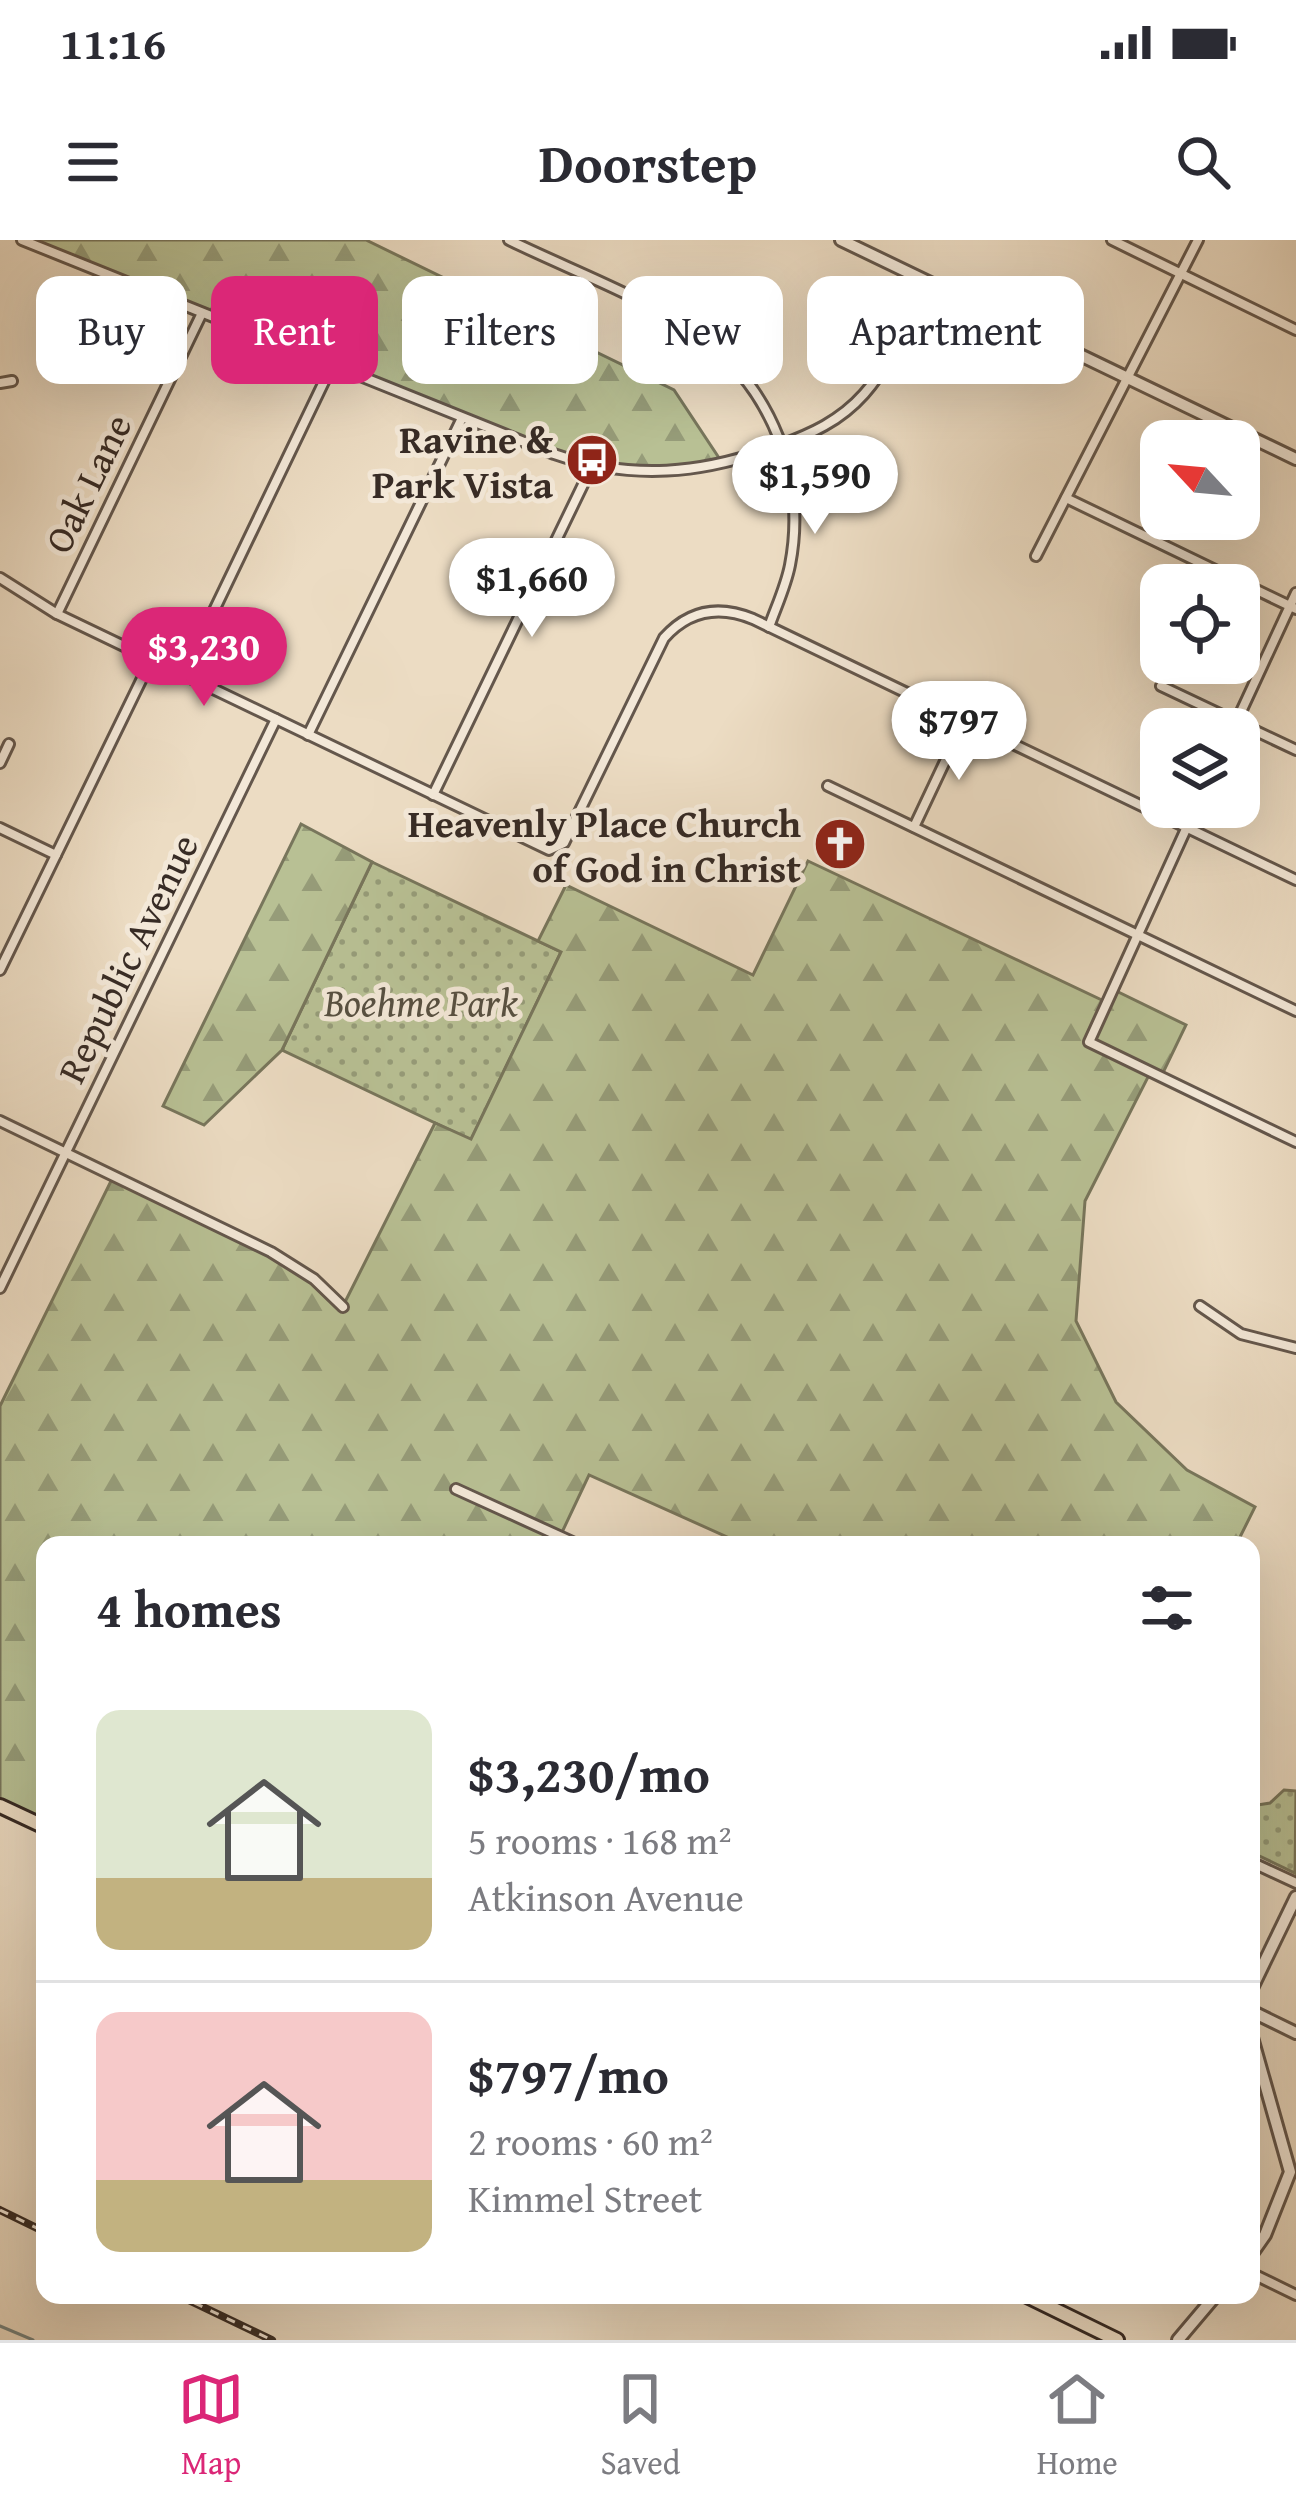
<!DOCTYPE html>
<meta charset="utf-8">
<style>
body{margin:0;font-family:"Gentium Book Plus",serif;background:#f2f2f3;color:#2b2b33;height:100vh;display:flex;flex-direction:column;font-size:45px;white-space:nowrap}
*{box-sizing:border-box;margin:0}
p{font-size:39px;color:#7c7c81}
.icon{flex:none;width:66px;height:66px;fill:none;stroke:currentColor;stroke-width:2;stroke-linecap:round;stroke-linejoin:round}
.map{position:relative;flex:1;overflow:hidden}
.drawer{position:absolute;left:36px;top:1296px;width:1224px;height:768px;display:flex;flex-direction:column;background:#fff;border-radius:24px;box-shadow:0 12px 48px #0002}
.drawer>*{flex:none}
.guide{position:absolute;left:36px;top:36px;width:1224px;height:108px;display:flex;gap:24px}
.needle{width:78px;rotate:296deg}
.tools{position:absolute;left:1140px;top:180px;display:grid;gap:24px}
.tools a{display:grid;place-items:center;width:120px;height:120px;border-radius:24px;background:#fff;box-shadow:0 12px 48px #0002;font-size:60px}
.price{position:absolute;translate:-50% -102px;padding:0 27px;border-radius:42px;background:#fff;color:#222;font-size:39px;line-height:78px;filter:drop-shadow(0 3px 6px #0008)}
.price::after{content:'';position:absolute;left:50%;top:72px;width:36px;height:27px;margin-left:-18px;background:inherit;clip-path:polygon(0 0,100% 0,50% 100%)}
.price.active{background:#db2777;color:#fff}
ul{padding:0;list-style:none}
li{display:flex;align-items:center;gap:36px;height:300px;padding:0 60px}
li+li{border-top:3px solid #e1e1e2}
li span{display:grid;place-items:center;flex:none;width:336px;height:240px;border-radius:24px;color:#555}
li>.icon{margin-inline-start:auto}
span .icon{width:144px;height:144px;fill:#fffc;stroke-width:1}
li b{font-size:51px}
h2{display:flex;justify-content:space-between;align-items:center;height:144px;padding:0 60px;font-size:51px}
.chip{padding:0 42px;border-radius:24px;background:#fff;box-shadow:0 12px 48px #0002;font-size:42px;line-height:108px}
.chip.active{background:#db2777;color:#fff}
.status{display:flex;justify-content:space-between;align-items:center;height:84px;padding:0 60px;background:#fff;direction:ltr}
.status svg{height:33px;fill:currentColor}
header{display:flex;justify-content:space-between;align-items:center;height:156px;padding:0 60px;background:#fff;font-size:54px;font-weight:800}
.menu{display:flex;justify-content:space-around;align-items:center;height:168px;border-top:3px solid #e1e1e2;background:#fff;font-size:33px;color:#7c7c81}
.menu a{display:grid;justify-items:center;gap:6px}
.menu .active{color:#db2777}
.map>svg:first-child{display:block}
</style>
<div class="status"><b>11:16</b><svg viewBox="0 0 49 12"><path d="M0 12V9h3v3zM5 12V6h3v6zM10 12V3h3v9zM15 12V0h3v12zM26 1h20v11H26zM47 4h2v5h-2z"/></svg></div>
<header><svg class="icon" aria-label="menu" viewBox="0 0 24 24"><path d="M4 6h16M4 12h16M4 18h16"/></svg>Doorstep<svg class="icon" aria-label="search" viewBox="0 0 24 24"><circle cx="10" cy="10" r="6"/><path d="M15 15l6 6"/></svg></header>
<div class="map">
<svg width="1296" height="2100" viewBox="0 0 1296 2100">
<defs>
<pattern id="green-dots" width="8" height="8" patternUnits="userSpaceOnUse" patternTransform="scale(3)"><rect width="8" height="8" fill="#b8c094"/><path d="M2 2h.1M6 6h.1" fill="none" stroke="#969c79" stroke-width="1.8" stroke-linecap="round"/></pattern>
<pattern id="forest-firs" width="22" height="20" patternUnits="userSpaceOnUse" patternTransform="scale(3)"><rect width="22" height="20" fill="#b8c094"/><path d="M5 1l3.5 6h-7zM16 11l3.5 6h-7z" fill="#969c79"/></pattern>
</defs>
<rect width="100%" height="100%" fill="#ecdcc3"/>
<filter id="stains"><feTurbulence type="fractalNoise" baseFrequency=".00167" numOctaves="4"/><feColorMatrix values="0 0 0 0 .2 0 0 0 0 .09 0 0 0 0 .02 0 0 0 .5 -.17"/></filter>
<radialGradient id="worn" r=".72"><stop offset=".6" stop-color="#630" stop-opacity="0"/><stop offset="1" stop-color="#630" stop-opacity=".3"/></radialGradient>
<!-- green -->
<g fill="url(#green-dots)" stroke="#78765c" stroke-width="3">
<polygon points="372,622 561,712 471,900 282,810"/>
<polygon points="1284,1550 1296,1551 1295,1633 1251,1612 1251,1566 1270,1563"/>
</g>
<!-- forest -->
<g fill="url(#forest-firs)" stroke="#78765c" stroke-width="3">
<polygon points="22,0 366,0 674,150 723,224 680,232 576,222"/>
<polygon points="301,584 372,622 282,810 204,885 163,866"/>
<polygon points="808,621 1104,761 1110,748 1186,785 1161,837 1150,833 1085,961 1076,1081 1116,1162 1187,1230 1255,1267 1236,1305 745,1305 589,1235 556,1305 45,1305 45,1564 36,1583 0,1566 0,1166 113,937 294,1024 343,1066 435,883 471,899 561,712 538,701 566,645 753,735"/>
</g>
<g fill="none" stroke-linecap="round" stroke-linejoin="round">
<!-- stream -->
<polyline stroke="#72817e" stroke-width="3" points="0,2086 33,2100"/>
<!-- minor casing -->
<g stroke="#64574c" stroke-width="14">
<g id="minor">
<path d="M 22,0 L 554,214 C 632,241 702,234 778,206 C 811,194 840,181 864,154 C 892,123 907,78 925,41"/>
<path d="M 509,0 C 568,29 647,58 700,96 C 772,148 807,238 790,325 C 786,346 776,367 769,387"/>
<polyline points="1112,0 1296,90"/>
<polyline points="0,143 12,141"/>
<polyline points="1066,258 1296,369"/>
<polyline points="1036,316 1198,0"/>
<path d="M 0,338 L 57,374 L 549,610 L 564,603 L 664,398 C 689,370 719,365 753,379 L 1296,640"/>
<polyline points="57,374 202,73"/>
<polyline points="183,435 332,125"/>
<polyline points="1161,446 1296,510"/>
<polyline points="1233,489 1296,353"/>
<polyline points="308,495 462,178"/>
<polyline points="0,523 9,504"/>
<polyline points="828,546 1296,771"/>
<polyline points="433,555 592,226"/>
<polyline points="1196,567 1089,802 1296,902"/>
<polyline points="914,587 964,481"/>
<polyline points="0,588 56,615"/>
<polyline points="0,730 151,420"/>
<polyline points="0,881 271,1012 314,1039 343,1067"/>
<polyline points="0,1048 276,479"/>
<polyline points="1200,1066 1241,1094 1296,1108"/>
<polyline points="456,1249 579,1305"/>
<polyline points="1251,1622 1296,1643"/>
<polyline points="1251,2033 1296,2055"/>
</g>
</g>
<!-- tertiary casing -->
<g stroke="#64574c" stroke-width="16">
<g id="tertiary">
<polyline points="841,0 1296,219"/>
<polyline points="1251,1750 1296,1657"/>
<polyline points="1251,1771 1296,1793"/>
<polyline points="1251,1794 1290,1932 1265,1995 1251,2015"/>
<polyline points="1178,2100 1216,2055"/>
</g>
</g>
<!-- primary casing -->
<g stroke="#372b25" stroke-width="18">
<g id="primary">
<polyline points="0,1566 45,1587"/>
<polyline points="1025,2055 1117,2100"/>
</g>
</g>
<!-- minor -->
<use href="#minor" stroke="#f3e8d8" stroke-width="8"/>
<!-- tertiary -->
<use href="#tertiary" stroke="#f3e8d8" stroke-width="10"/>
<!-- primary -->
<use href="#primary" stroke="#ecdcc3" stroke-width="12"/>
<!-- rail casing -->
<g stroke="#372b25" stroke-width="8">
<g id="rail">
<polyline points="0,1970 45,1992"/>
<polyline points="178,2055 272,2100"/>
</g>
</g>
<!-- rail -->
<use href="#rail" stroke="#f3e8d8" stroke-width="3" stroke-dasharray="9" stroke-linecap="butt"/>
</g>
<!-- icons -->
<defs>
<g id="bus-disc" transform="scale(2.7)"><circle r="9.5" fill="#8f2418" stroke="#f3e8d8"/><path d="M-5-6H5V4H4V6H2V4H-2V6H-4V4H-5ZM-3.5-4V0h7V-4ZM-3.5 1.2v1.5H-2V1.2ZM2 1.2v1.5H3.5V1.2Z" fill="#fff"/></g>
<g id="church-disc" transform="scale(2.7)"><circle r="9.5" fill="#8f2418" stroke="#f3e8d8"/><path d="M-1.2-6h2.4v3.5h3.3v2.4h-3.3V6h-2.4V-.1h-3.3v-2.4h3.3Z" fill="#fff"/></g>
</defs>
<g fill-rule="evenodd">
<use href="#bus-disc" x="592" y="220"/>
<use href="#church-disc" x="840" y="604"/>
</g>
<g text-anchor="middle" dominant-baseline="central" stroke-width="10" stroke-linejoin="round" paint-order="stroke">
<!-- poi labels -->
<g font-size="39" font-weight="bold" fill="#372b25" stroke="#f3e8d8" text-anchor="end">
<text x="553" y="198">Ravine &amp;<tspan x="553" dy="45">Park Vista</tspan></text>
<text x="801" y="582">Heavenly Place Church<tspan x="801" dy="45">of God in Christ</tspan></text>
</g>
<!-- street labels -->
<g font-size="39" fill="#372b25" stroke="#f3e8d8">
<text transform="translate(87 243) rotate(-64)">Oak Lane</text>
<text transform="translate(127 718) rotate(-64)">Republic Avenue</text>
</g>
<!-- park labels -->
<g font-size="39" font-style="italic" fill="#575041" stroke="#f3e8d8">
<text x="421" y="761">Boehme Park</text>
</g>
</g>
<rect width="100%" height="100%" filter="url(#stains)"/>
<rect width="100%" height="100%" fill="url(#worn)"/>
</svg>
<div class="tools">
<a><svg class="needle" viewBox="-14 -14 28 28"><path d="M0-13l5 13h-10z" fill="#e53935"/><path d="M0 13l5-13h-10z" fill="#7c7c81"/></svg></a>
<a><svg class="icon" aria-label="locate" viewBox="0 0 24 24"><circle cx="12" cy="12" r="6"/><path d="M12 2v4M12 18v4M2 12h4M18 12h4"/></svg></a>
<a><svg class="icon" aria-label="layers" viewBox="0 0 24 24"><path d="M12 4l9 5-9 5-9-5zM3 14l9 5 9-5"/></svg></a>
</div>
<b class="price" style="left:815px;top:297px">$1,590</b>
<b class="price" style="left:532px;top:400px">$1,660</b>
<b class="price active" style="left:204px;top:469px">$3,230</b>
<b class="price" style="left:959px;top:543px">$797</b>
<div class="guide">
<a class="chip">Buy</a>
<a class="chip active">Rent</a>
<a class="chip">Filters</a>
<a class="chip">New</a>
<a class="chip">Apartment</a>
</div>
<section class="drawer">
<h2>4 homes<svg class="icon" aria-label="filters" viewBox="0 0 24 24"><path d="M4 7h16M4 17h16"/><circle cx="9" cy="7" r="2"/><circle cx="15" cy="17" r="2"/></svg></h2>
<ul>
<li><span style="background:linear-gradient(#dfe7d0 70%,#c2b280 0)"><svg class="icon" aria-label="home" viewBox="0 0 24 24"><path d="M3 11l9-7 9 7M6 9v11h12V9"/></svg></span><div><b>$3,230/mo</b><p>5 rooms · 168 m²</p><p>Atkinson Avenue</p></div></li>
<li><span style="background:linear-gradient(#f6c9c9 70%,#c2b280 0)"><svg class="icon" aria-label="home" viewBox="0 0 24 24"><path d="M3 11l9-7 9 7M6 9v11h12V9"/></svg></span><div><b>$797/mo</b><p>2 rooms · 60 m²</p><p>Kimmel Street</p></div></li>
</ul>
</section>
</div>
<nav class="menu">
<a class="active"><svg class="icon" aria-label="map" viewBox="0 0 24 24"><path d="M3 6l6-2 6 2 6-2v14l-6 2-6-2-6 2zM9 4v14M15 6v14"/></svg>Map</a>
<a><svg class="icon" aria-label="saved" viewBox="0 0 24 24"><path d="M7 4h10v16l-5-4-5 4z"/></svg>Saved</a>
<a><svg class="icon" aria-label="home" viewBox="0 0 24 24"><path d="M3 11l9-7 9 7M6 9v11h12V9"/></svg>Home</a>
</nav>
